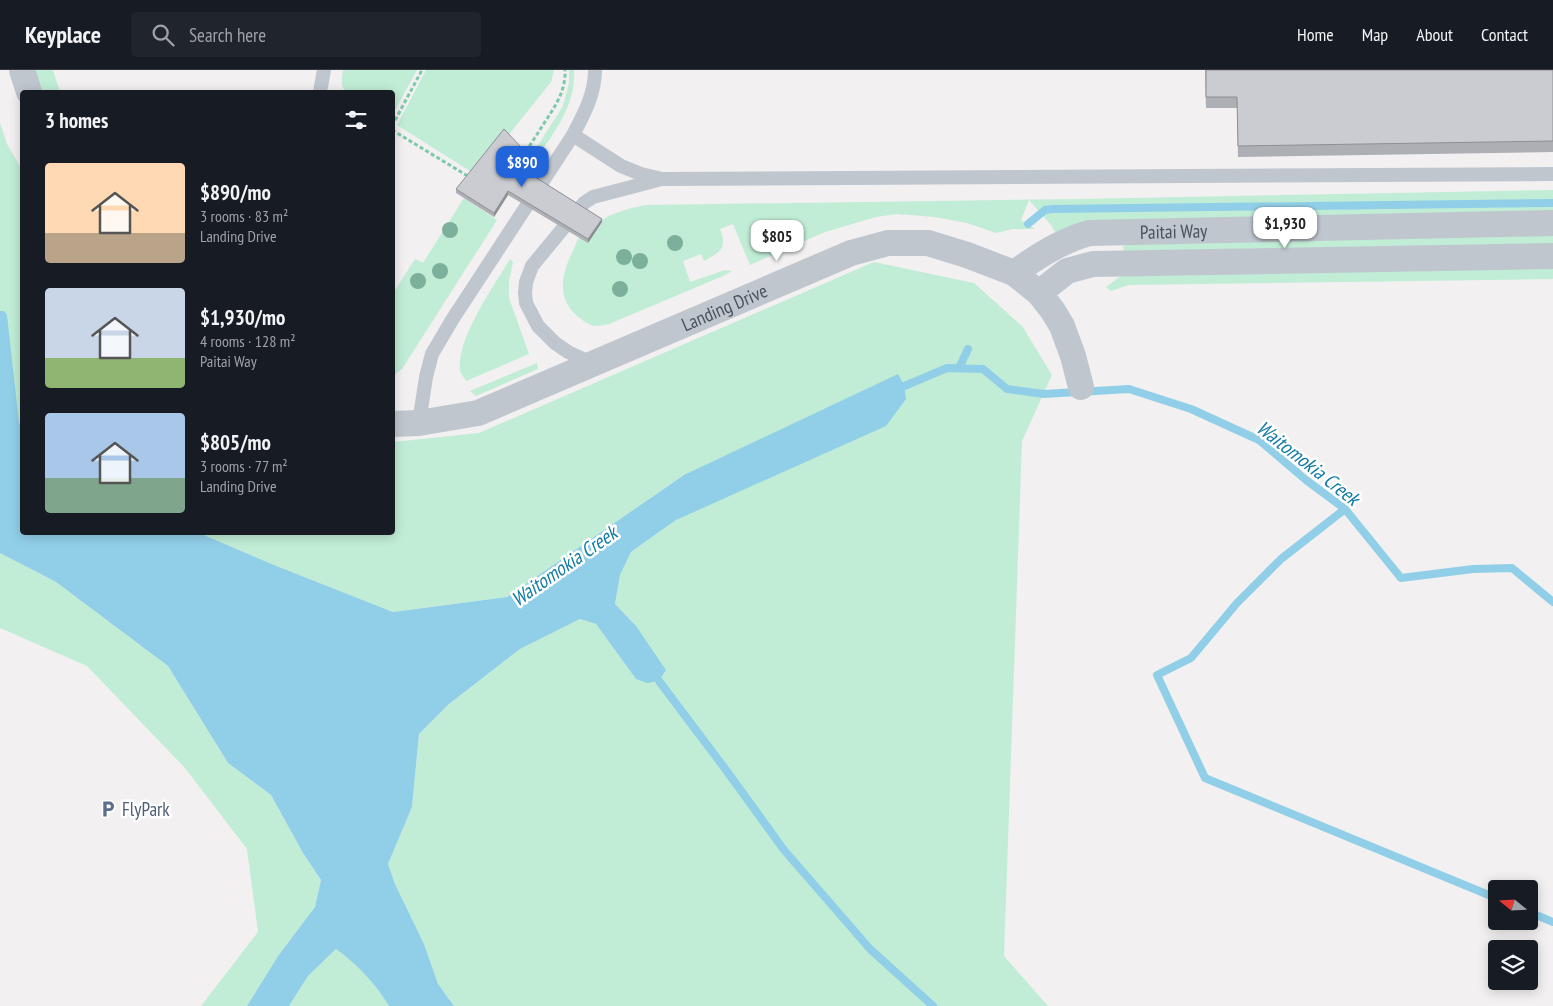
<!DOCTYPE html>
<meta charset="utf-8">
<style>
body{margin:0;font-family:"PT Sans Narrow",sans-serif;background:#20242c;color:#f1f3f6;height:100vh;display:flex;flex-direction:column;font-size:19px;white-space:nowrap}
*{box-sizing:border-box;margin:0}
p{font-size:16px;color:#9ea1a6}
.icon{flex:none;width:28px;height:28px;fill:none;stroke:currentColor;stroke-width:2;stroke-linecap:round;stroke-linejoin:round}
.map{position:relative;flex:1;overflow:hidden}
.panel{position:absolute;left:20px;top:20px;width:375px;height:445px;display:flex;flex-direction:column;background:#171b24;border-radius:5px;box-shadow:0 2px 12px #0003}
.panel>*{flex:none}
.needle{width:32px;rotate:288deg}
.buttons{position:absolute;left:1488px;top:810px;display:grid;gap:10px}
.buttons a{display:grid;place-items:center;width:50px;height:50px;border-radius:5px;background:#171b24;box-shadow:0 2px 12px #0003;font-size:25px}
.price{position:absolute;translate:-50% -42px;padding:0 11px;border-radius:10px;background:#fff;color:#222;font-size:16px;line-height:32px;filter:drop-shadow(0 1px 2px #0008)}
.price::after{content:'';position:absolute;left:50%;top:30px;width:15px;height:11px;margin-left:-8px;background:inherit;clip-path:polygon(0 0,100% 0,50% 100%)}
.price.on{background:#2265da;color:#fff}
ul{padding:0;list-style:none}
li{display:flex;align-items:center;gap:15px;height:125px;padding:0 25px}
li span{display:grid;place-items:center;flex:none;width:140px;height:100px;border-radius:5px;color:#555}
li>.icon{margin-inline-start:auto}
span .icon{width:60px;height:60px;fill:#fffc;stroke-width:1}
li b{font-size:21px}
h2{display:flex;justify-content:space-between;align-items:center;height:60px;padding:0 25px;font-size:21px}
header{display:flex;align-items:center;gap:30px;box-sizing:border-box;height:70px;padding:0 25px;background:#171b24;border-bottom:1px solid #363941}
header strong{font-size:24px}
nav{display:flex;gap:28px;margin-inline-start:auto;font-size:18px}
.search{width:350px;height:45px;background:#20242c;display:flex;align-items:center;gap:12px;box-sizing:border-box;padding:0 18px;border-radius:5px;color:#9ea1a6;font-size:19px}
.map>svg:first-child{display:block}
</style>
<header>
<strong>Keyplace</strong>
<div class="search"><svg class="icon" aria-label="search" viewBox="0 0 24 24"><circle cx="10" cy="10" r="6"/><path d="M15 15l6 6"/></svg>Search here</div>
<nav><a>Home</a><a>Map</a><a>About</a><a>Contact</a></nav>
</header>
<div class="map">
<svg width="1553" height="936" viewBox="0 0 1553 936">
<rect width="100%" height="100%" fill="#f2f0f0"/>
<!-- green -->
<g fill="#c1edd6">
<polygon points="29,0 53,0 60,22 38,22"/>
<path d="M 343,0 L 417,0 L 393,44 L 392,22 L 347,22 C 339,17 342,9 343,0 Z"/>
<polygon points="426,0 554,0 551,12 507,67 473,103 397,55"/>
<path d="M 569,0 L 574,0 C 574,9 574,18 571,27 C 564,53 540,82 525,105 L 521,102 L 563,36 L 569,13 Z"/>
<polygon points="0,53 7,74 22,100 22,356 19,353 4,241 0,241"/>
<path d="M 1553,120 L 1553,147 L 1098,154 L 1055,162 L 1051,155 L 1029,130 L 1021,150 L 1035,159 L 1012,159 L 996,163 L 967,153 L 934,147 L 897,144 L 876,147 L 825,162 L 750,195 L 733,154 L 720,159 C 728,178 720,182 704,191 L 701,184 L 683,191 L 690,212 L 725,200 L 732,201 L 723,206 L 609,254 C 596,257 592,257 581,249 C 557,232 560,207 572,183 C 574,179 576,173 578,169 C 581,165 586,162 590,159 C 606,144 625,139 646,135 L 1079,129 Z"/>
<polygon points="464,128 497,150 409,288 402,299 393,306 392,225 415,189 423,193"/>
<polygon points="1553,164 1553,174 1124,181 1123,176 1144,171"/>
<path d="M 510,189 L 513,192 L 509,211 L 509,228 L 529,284 L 466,311 C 464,308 461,304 460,301 C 456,269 494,216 510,189 Z"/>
<polygon points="1553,191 1553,209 1129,215 1111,221 1106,217 1123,204"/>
<polygon points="874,192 974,213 1022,256 1052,305 1022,371 1004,886 1048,936 454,936 438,915 424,874 395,814 388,794 412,737 419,664 449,634 520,579 580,549 596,554 636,609 636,556 615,534 620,505 631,482 676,450 684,405 507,527 393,542 279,497 199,463 392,462 393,372 479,363"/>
<polygon points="537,293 538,299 476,326 470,321"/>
<polygon points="0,483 56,512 168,596 228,693 271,725 303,783 321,810 315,837 278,886 247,936 201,936 258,862 247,779 185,698 87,596 0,558"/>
<path d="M 336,879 C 360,897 373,910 389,936 L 289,936 L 308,906 Z"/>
</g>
<!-- water -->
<path fill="#91cfe8" d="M 0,241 L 4,241 L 7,245 L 19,353 L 22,356 L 22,462 L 199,463 L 279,497 L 393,542 L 507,527 L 684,405 L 898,304 L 904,315 L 906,329 L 886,356 L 676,450 L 631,482 L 620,505 L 615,534 L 636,556 L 666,600 L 659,611 L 647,613 L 636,609 L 596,554 L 580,549 L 520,579 L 449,634 L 419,664 L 412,737 L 388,794 L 395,814 L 424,874 L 438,914 L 454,936 L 389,936 C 374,912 359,896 336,879 L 308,906 L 289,936 L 247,936 L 278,886 L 315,837 L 321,810 L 303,783 L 271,725 L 228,693 L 168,596 L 56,512 L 0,483 Z"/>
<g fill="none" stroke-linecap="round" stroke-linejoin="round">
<!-- stream -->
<g stroke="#91cfe8" stroke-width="8">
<polyline points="1028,154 1045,140 1052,139 1553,133"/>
<polyline points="959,298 968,279"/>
<polyline points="895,320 947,298 983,299 1007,319 1044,324 1129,319 1191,339 1259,370 1306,410 1345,439 1401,508 1473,499 1512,498 1553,532"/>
<polyline points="1345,439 1281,489 1237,533 1191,588 1157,605 1205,708 1496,828"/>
<polyline points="659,611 726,700 784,780 870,879 933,936"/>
<polyline points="1529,842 1553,852"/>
</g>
<!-- path -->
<g stroke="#7bcaa9" stroke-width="3" stroke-dasharray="4 2.5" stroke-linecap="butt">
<polyline points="392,56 422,0"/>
<polyline points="392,60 471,108"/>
<path d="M 515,98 C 524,84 533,71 541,58 C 553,39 566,23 565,0"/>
</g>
<!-- lane -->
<g stroke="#bfc6ce" stroke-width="14">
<polyline points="320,22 324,0"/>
<polyline points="573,65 621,96 641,104 662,109 1553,104"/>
<polyline points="594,294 568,282 555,273 538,256 526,233 525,223 526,212 532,196 584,133 593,127 658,110"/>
<path d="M 419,353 L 426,307 L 432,284 L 452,250 L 573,65 C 584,44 595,24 595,0"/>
</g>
<!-- street -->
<g stroke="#bfc6ce" stroke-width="26">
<polyline points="22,0 29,22"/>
<path id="s1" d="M 1014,203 C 1038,186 1061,171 1089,163 L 1553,153"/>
<polyline points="1039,223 1067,201 1093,194 1553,186"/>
<path id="s2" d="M 392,354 L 419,353 L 478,343 L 851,183 L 888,173 L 928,173 L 967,185 L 1014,203 L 1039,223 L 1053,241 L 1062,256 L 1073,286 L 1081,317"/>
</g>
</g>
<!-- trees -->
<g fill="#7cb09a">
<circle cx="450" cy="160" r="8"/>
<circle cx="675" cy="173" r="8"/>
<circle cx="624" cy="187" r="8"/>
<circle cx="640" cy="191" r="8"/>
<circle cx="440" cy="201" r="8"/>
<circle cx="418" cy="211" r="8"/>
<circle cx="620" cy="219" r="8"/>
</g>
<!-- wall -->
<g fill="#aeafb5">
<polygon points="1205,0 1553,0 1553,82 1238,87 1237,38 1206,38"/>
<polygon points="520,80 512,93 602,152 588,173 508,125 494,147 456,123 456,119"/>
</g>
<!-- shaded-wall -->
<g fill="#8d8f93">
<polygon points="520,76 520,80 511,96 511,92"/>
<polygon points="508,121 508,125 494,147 494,143"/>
<polygon points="602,149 602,152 588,173 588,169"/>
</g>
<!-- building -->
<g fill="#caccd2" stroke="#8d8f93">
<polygon points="1206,0 1553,0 1553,71 1238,76 1237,27 1206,27"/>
<polygon points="504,59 520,76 511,92 602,149 588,169 508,121 494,143 456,119"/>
</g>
<!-- icons -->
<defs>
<g id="parking-bare" transform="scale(1.35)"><path d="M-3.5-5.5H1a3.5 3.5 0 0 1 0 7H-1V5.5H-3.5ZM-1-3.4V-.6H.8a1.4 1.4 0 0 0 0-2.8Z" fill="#5c6f8a" stroke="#fff" stroke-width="2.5" paint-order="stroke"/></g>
</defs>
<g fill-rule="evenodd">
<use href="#parking-bare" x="108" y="739"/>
</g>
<g text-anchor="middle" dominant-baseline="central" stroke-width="5" stroke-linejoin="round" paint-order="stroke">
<!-- street labels -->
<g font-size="19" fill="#49525d" stroke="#fff">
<text stroke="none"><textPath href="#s1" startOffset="170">Paitai Way</textPath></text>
<text stroke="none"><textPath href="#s2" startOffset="355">Landing Drive</textPath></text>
</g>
<!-- service labels -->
<g font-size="19" fill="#4e5e75" stroke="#fff" text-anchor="start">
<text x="122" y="739">FlyPark</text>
</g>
<!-- water labels -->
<g font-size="20" font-style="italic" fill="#147ca5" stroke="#fff">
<text transform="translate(1308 393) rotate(38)">Waitomokia Creek</text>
<text transform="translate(564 496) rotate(-35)">Waitomokia Creek</text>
</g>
</g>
</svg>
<div class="buttons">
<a><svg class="needle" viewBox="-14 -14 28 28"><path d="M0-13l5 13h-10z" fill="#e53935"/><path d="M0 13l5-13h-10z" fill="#9ea1a6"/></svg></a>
<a><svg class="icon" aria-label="layers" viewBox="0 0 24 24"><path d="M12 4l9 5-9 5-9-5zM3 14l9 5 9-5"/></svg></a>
</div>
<b class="price on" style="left:522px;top:118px">$890</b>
<b class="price" style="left:1285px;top:179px">$1,930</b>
<b class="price" style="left:777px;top:192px">$805</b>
<section class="panel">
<h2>3 homes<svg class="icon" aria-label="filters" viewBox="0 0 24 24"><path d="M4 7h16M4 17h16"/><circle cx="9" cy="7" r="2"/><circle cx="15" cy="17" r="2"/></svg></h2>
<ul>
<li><span style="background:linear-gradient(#ffd9b3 70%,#b9a48a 0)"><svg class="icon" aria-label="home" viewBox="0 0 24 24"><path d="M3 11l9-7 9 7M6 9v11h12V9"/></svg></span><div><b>$890/mo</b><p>3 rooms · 83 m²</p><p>Landing Drive</p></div></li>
<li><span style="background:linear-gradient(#c9d6e8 70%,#8fb573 0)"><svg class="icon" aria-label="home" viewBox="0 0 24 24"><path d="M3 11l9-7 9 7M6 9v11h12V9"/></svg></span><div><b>$1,930/mo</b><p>4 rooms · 128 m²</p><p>Paitai Way</p></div></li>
<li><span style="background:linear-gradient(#a9c7e8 65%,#7fa58c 0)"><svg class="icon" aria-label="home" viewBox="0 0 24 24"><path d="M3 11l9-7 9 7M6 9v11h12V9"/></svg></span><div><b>$805/mo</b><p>3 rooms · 77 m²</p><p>Landing Drive</p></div></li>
</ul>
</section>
</div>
